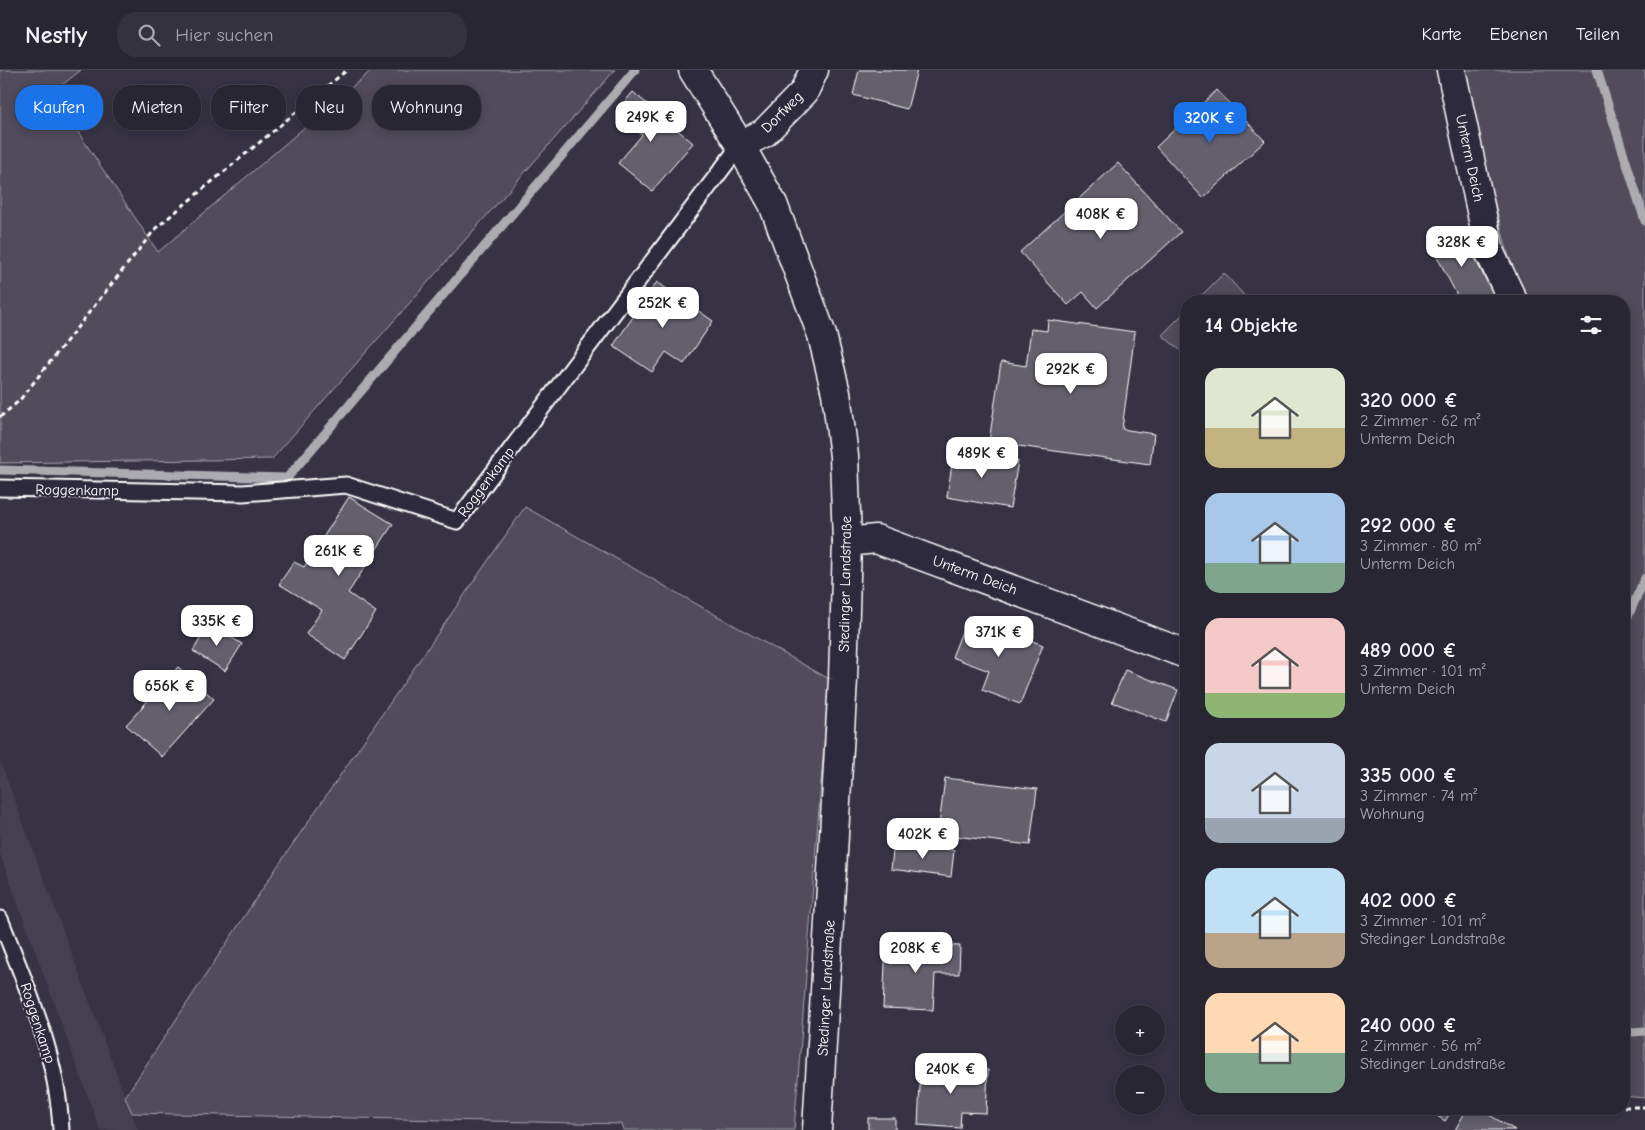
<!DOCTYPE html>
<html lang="de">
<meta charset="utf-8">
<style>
body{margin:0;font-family:"Comic Neue",sans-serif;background:#353240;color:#f1f3f6;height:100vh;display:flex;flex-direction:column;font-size:19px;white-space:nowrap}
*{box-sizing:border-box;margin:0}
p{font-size:16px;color:#a5a5ac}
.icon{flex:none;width:28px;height:28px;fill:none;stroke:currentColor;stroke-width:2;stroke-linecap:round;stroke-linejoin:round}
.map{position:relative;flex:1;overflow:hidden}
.sheet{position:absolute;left:1180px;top:225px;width:450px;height:820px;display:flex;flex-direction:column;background:#292634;border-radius:20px;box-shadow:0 2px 12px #0003,0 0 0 1px #45434f}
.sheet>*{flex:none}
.guide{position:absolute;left:15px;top:15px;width:475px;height:45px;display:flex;gap:10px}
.tools{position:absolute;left:1115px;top:935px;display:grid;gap:10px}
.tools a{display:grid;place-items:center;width:50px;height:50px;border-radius:50%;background:#292634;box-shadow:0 2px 12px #0003,0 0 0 1px #45434f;font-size:25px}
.price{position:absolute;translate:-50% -42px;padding:0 11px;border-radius:10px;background:#fff;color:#222;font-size:16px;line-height:32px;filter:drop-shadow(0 1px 2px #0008)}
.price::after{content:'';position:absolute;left:50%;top:30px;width:15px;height:11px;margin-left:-8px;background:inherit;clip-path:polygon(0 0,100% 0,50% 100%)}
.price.active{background:#1a73e8;color:#fff}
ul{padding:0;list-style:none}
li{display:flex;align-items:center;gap:15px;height:125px;padding:0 25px}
li span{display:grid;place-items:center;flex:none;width:140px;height:100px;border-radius:15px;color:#555}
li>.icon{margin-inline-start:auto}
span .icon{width:60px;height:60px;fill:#fffc;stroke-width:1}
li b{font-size:21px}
h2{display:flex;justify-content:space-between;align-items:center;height:60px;padding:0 25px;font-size:21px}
.pill{padding:0 18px;border-radius:20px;background:#292634;box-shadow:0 2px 12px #0003,0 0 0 1px #45434f;font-size:18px;line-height:45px}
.pill.active{background:#1a73e8;color:#fff}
header{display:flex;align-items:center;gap:30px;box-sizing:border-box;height:70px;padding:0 25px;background:#292634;border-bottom:1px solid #45434f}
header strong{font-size:24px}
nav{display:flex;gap:28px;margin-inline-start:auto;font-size:18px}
.search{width:350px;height:45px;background:#353240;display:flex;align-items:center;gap:12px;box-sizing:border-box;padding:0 18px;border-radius:20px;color:#a5a5ac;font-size:19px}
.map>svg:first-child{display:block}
</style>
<header>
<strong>Nestly</strong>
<div class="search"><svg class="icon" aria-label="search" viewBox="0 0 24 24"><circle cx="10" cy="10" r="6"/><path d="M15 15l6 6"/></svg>Hier suchen</div>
<nav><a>Karte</a><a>Ebenen</a><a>Teilen</a></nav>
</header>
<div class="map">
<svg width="1645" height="1060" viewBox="0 0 1645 1060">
<rect width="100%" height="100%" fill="#373345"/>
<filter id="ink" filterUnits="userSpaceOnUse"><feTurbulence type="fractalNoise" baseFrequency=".02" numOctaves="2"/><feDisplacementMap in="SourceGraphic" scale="10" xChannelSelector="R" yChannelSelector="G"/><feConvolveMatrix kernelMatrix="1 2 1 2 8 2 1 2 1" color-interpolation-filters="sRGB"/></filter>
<g filter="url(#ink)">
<!-- built -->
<polygon fill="#444051" points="0,691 125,1027 138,1060 100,1060 0,784"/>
<!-- green -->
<g fill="#514c5c" stroke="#a8a6ae">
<polygon points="0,0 81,0 52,23 158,182 372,0 615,0 272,389 0,393"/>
<polygon points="1459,0 1645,0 1645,1028 1624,1026 1624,231 1527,231 1510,191"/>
<polygon points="1224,203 1249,231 1196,231"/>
<polygon points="1186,241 1186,285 1162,265"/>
<polygon points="525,437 829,609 794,1060 624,1060 622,1054 132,1043 125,1027 277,797"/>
</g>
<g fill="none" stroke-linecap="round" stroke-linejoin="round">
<!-- stream -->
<g stroke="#adabb2" stroke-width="9">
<polyline points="1597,0 1645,151"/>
<polyline points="0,400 287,408 635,0"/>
<polyline points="1624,555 1645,508"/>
<polyline points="1624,958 1632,962 1645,961"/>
</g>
</g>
<!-- building -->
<g fill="#635f6d" stroke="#fff">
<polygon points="859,0 917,0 907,39 853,25"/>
<polygon points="1217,20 1265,71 1203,128 1156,77"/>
<polygon points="633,22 693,73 652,121 618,93 642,65 616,42"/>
<polygon points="1118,93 1181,162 1097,238 1083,222 1068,235 1020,182"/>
<polygon points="1459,158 1497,231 1460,231 1430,173"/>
<polygon points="657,212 713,251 684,294 666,282 652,302 613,276"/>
<polygon points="1048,250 1135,262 1122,359 1154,364 1150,394 989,372 1001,292 1026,296 1031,259 1047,261"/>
<polygon points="954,381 1018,391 1010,438 947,427"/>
<polygon points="349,427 393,454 348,523 376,542 345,590 306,564 322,540 279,514 294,492 304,497"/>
<polygon points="968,546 1043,575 1020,634 982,620 989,601 952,587"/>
<polygon points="209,554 242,574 225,601 193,581"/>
<polygon points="178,597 214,629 162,687 126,655"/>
<polygon points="1125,600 1178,620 1166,652 1112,632"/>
<polygon points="945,708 1037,719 1030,775 938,764"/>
<polygon points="894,772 954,780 951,807 891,799"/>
<polygon points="886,873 960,876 959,904 935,904 933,940 883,938"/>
<polygon points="921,997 988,1000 986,1043 961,1042 960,1058 918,1055"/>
<polygon points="1426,1039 1453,1039 1445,1051"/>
<polygon points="1467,1039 1479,1039 1515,1060 1455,1060"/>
<rect x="868" y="1048" width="27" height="12"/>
</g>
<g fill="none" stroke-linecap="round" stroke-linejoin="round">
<!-- lane casing -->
<g stroke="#fff" stroke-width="19">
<g id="lane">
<polyline points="0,418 243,423 346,415 457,451 740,75"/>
<path d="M 0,849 C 27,917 58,987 61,1060"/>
</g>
</g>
<!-- street casing -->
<g stroke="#fff" stroke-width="31">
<g id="street">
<polyline points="1451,0 1490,183 1513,231"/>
<polyline points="740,75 764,63 804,22 814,0"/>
<polyline points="847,472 876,469 1186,584"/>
</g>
</g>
<!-- secondary casing -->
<g stroke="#fff" stroke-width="31">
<polyline id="secondary" points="693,0 740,75 773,134 822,265 836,323 844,386 847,472 843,609 817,1060"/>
</g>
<!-- path -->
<g stroke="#fff" stroke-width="3" stroke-dasharray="5 4" stroke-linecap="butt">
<polyline points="0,347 19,331 156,158 347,0"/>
<polyline points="1624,1037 1645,1037"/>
</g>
<!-- lane -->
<use href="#lane" stroke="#2f2a3d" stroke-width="15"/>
<!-- street -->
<use href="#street" stroke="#2f2a3d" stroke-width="28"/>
<!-- secondary -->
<use href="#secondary" stroke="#2f2a3d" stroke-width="28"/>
</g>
</g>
<g text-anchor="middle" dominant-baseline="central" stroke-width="4.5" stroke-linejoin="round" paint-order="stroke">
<!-- street labels -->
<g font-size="15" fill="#fff" stroke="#2f2a3d">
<text transform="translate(782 42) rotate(-45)">Dorfweg</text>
<text transform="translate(1470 88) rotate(78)">Unterm Deich</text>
<text transform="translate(486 412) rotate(-53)">Roggenkamp</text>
<text transform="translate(77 420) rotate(1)">Roggenkamp</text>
<text transform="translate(975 505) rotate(20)">Unterm Deich</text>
<text transform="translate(845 514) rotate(-89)">Stedinger Landstraße</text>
<text transform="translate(826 918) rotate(-87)">Stedinger Landstraße</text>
<text transform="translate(38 953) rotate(72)">Roggenkamp</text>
</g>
</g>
</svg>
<div class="tools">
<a>+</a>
<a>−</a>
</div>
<b class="price" style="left:651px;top:73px">249K €</b>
<b class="price active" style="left:1210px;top:74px">320K €</b>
<b class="price" style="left:1101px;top:170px">408K €</b>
<b class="price" style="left:1462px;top:198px">328K €</b>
<b class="price" style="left:663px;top:259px">252K €</b>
<b class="price" style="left:1071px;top:325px">292K €</b>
<b class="price" style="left:982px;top:409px">489K €</b>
<b class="price" style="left:339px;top:507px">261K €</b>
<b class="price" style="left:217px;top:577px">335K €</b>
<b class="price" style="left:999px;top:588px">371K €</b>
<b class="price" style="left:170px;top:642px">656K €</b>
<b class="price" style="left:923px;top:790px">402K €</b>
<b class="price" style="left:916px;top:904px">208K €</b>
<b class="price" style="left:951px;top:1025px">240K €</b>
<div class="guide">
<a class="pill active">Kaufen</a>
<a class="pill">Mieten</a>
<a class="pill">Filter</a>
<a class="pill">Neu</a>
<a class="pill">Wohnung</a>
</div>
<section class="sheet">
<h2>14 Objekte<svg class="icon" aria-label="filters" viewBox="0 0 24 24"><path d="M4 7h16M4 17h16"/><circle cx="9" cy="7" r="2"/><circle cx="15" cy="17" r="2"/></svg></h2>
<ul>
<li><span style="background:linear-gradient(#dfe7d0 60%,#c2b280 0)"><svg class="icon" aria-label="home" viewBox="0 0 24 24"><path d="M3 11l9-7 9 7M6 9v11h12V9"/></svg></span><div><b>320 000 €</b><p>2 Zimmer · 62 m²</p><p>Unterm Deich</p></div></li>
<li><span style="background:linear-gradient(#a9c7e8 70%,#7fa58c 0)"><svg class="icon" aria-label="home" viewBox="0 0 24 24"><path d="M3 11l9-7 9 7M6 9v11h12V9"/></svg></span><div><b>292 000 €</b><p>3 Zimmer · 80 m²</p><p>Unterm Deich</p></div></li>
<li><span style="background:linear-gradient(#f6c9c9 75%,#8fb573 0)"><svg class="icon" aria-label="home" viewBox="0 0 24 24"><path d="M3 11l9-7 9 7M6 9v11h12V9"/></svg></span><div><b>489 000 €</b><p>3 Zimmer · 101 m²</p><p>Unterm Deich</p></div></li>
<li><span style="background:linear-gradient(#c9d6e8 75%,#9aa5b1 0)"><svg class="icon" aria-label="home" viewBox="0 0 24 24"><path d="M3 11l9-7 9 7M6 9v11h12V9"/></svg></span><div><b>335 000 €</b><p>3 Zimmer · 74 m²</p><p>Wohnung</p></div></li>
<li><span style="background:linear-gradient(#bfe0f5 65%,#b9a48a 0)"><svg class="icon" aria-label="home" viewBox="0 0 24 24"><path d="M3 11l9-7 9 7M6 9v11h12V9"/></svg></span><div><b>402 000 €</b><p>3 Zimmer · 101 m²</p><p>Stedinger Landstraße</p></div></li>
<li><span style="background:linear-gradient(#ffd9b3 60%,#7fa58c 0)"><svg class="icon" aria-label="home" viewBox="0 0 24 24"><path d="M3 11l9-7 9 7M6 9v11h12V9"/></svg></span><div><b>240 000 €</b><p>2 Zimmer · 56 m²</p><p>Stedinger Landstraße</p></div></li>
</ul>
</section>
</div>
